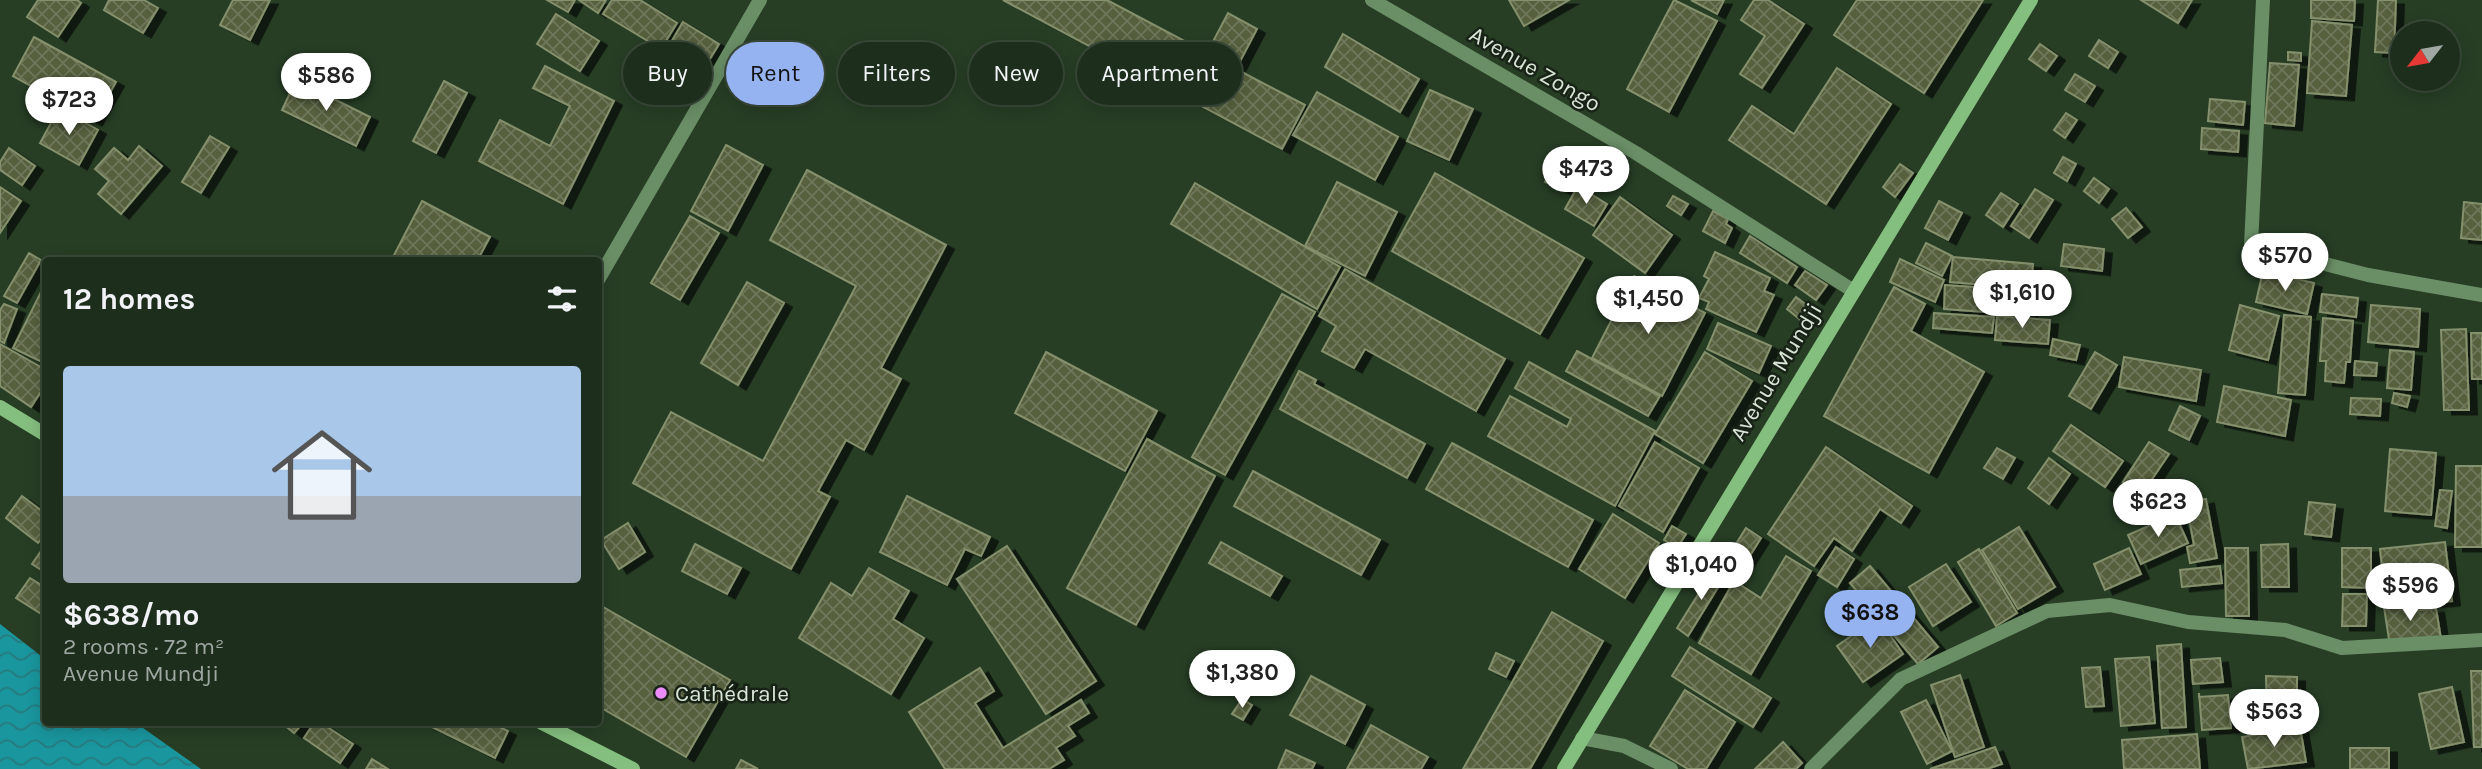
<!DOCTYPE html>
<meta charset="utf-8">
<style>
body{margin:0;font-family:Karla,sans-serif;background:#2a3a29;color:#f1f3f6;height:100vh;display:flex;flex-direction:column;font-size:26px;white-space:nowrap}
*{box-sizing:border-box;margin:0}
p{font-size:23px;color:#a0a8a3}
.icon{flex:none;width:38px;height:38px;fill:none;stroke:currentColor;stroke-width:2;stroke-linecap:round;stroke-linejoin:round}
.map{position:relative;flex:1;overflow:hidden}
.side{position:absolute;left:42px;top:257px;width:560px;height:469px;display:flex;flex-direction:column;background:#1d2e1c;border-radius:7px;box-shadow:0 4px 18px #0003,0 0 0 2px #3b4a3b}
.side>*{flex:none}
.banner{position:absolute;left:623px;top:42px;width:665px;height:63px;display:flex;gap:14px}
.needle{width:46px;rotate:239deg}
.controls{position:absolute;left:2390px;top:21px;display:grid;gap:14px}
.controls a{display:grid;place-items:center;width:70px;height:70px;border-radius:50%;background:#1d2e1c;box-shadow:0 4px 18px #0003,0 0 0 2px #3b4a3b;font-size:35px}
.price{position:absolute;translate:-50% -60px;padding:0 16px;border-radius:24px;background:#fff;color:#222;font-size:23px;line-height:46px;filter:drop-shadow(0 2px 4px #0008)}
.price::after{content:'';position:absolute;left:50%;top:42px;width:21px;height:16px;margin-left:-10px;background:inherit;clip-path:polygon(0 0,100% 0,50% 100%)}
.price.on{background:#95b2f1;color:#111}
ul{padding:0;list-style:none}
li{display:grid;align-content:center;gap:14px;height:371px;padding:0 21px}
li span{display:grid;place-items:center;height:217px;border-radius:7px;color:#555}
li>.icon{margin-inline-start:auto}
span .icon{width:126px;height:126px;fill:#fffc;stroke-width:1}
li b{font-size:30px}
h2{display:flex;justify-content:space-between;align-items:center;height:84px;padding:0 21px;font-size:30px}
.pill{padding:0 24px;border-radius:32px;background:#1d2e1c;box-shadow:0 4px 18px #0003,0 0 0 2px #3b4a3b;font-size:24px;line-height:63px}
.pill.on{background:#95b2f1;color:#111}
.map>svg:first-child{display:block}
</style>
<div class="map">
<svg width="2482" height="769" viewBox="0 0 2482 769">
<defs>
<pattern id="water-waves" width="16" height="10" patternUnits="userSpaceOnUse" patternTransform="scale(1.75)"><rect width="16" height="10" fill="#1a969e"/><path d="M0 5q4-4 8 0t8 0" fill="none" stroke="#277a7d"/></pattern>
<pattern id="building-cross-hatch" width="8" height="8" patternUnits="userSpaceOnUse" patternTransform="scale(1.75)"><rect width="8" height="8" fill="#56603e"/><path d="M0 0l8 8M0 8l8-8" fill="none" stroke="#6e7759"/></pattern>
<filter id="shadow"><feDropShadow dx="8" dy="4.5" stdDeviation="0" flood-color="#0009"/></filter>
</defs>
<rect width="100%" height="100%" fill="#273e25"/>
<!-- water -->
<polygon fill="url(#water-waves)" points="0,624 45,659 46,723 136,723 201,769 0,769"/>
<!-- building -->
<g fill="url(#building-cross-hatch)" stroke="#85906c" stroke-width="2" filter="url(#shadow)">
<polygon points="38,0 77,0 81,3 58,37 27,17"/>
<polygon points="109,0 144,0 158,8 143,33 104,10"/>
<polygon points="233,0 270,0 250,40 220,25"/>
<polygon points="547,0 575,0 568,12"/>
<polygon points="579,0 606,0 598,13"/>
<polygon points="612,0 640,0 677,23 661,49 603,14"/>
<polygon points="1003,0 1107,0 1207,53 1228,13 1257,29 1236,69 1305,105 1282,149"/>
<polygon points="1509,0 1569,0 1524,26"/>
<polygon points="1674,0 1717,21 1669,112 1627,89"/>
<polygon points="1691,0 1724,0 1717,14"/>
<polygon points="1754,0 1768,0 1804,24 1762,88 1740,74 1765,36 1741,20"/>
<polygon points="1857,0 1983,0 1924,93 1834,35"/>
<polygon points="2141,0 2192,0 2178,23"/>
<polygon points="2311,0 2355,0 2354,21 2311,18"/>
<polygon points="2378,0 2396,0 2394,53 2375,52"/>
<polygon points="556,14 599,41 580,71 537,44"/>
<polygon points="2312,21 2352,25 2346,96 2307,93"/>
<polygon points="683,22 719,44 694,85 659,63"/>
<polygon points="1343,34 1419,79 1400,112 1325,67"/>
<polygon points="34,37 116,82 94,121 13,76"/>
<polygon points="2099,40 2118,52 2108,68 2089,56"/>
<polygon points="2040,44 2057,56 2046,71 2029,59"/>
<polygon points="2288,52 2301,53 2301,61 2288,60"/>
<polygon points="2270,63 2299,65 2294,126 2265,123"/>
<polygon points="545,66 614,101 563,204 479,161 500,120 550,146 570,106 533,88"/>
<polygon points="1837,68 1891,104 1826,204 1729,140 1752,106 1794,134"/>
<polygon points="2075,74 2095,86 2085,102 2065,90"/>
<polygon points="296,80 370,117 356,146 282,110"/>
<polygon points="444,81 467,93 436,153 413,141"/>
<polygon points="1430,90 1473,109 1449,160 1407,141"/>
<polygon points="1317,92 1398,137 1375,180 1293,135"/>
<polygon points="2210,99 2245,102 2243,125 2208,121"/>
<polygon points="59,108 98,130 79,165 40,143"/>
<polygon points="2066,113 2077,120 2065,138 2054,130"/>
<polygon points="2202,128 2239,131 2238,152 2201,149"/>
<polygon points="210,136 229,147 201,193 182,182"/>
<polygon points="726,145 763,165 728,231 691,211"/>
<polygon points="139,146 162,166 121,214 98,194 109,181 95,169 114,148 128,160"/>
<polygon points="9,148 35,166 22,185 0,170 0,162"/>
<polygon points="2063,157 2076,164 2067,181 2054,173"/>
<polygon points="1900,164 1913,173 1895,197 1883,187"/>
<polygon points="1551,168 1572,176 1566,191 1545,182"/>
<polygon points="807,170 946,245 881,368 901,379 864,450 846,440 818,491 830,497 791,569 633,483 671,412 763,461 856,286 770,240"/>
<polygon points="1435,173 1584,258 1540,334 1392,251"/>
<polygon points="2094,178 2109,189 2099,203 2084,191"/>
<polygon points="1337,182 1397,212 1365,276 1305,246"/>
<polygon points="1195,183 1340,267 1317,309 1171,224"/>
<polygon points="1578,186 1607,204 1594,226 1565,209"/>
<polygon points="0,187 21,201 0,233"/>
<polygon points="2035,189 2053,200 2029,238 2011,226"/>
<polygon points="2001,193 2018,204 2003,227 1986,215"/>
<polygon points="1673,196 1688,204 1681,215 1667,206"/>
<polygon points="1620,197 1672,235 1645,273 1593,235"/>
<polygon points="422,201 490,237 477,261 391,261"/>
<polygon points="1939,201 1962,213 1948,240 1925,228"/>
<polygon points="2464,202 2482,204 2482,240 2461,238"/>
<polygon points="2126,208 2142,227 2128,238 2112,219"/>
<polygon points="1713,211 1728,219 1726,224 1732,228 1725,243 1703,231"/>
<polygon points="690,216 719,233 680,300 651,283"/>
<polygon points="1750,236 1797,267 1787,283 1740,253"/>
<polygon points="1926,243 1952,256 1942,276 1916,263"/>
<polygon points="2064,244 2104,249 2102,271 2061,266"/>
<polygon points="1715,252 1770,278 1764,291 1774,295 1756,332 1706,309 1709,302 1699,298 1709,279 1704,276"/>
<polygon points="29,253 41,260 17,303 4,296"/>
<polygon points="1953,257 2033,264 2031,289 1950,282"/>
<polygon points="1900,259 1944,280 1935,302 1890,282"/>
<polygon points="1345,269 1505,359 1476,411 1365,349 1354,368 1322,351 1336,326 1319,316"/>
<polygon points="1805,271 1827,285 1816,300 1795,285"/>
<polygon points="2263,271 2314,283 2307,314 2256,302"/>
<polygon points="1634,276 1705,313 1662,396 1592,358"/>
<polygon points="46,282 46,364 13,348"/>
<polygon points="747,282 784,303 738,385 701,363"/>
<polygon points="1945,285 2001,289 1999,313 1944,309"/>
<polygon points="1894,287 1925,304 1911,331 1984,372 1929,473 1824,416"/>
<polygon points="1282,294 1315,312 1225,475 1192,457"/>
<polygon points="2322,294 2358,298 2356,317 2320,312"/>
<polygon points="1796,297 1812,309 1802,321 1787,309"/>
<polygon points="2006,298 2030,300 2029,313 2005,310"/>
<polygon points="4,304 17,309 4,343 0,341 0,310"/>
<polygon points="2240,305 2279,316 2268,360 2229,350"/>
<polygon points="2371,305 2420,309 2418,347 2368,342"/>
<polygon points="1934,313 1994,317 1992,333 1933,328"/>
<polygon points="2284,315 2311,317 2305,395 2278,393"/>
<polygon points="1997,316 2050,320 2048,344 1995,340"/>
<polygon points="2323,318 2353,321 2350,362 2346,362 2344,383 2325,381 2326,361 2320,361"/>
<polygon points="1718,323 1771,346 1759,373 1707,349"/>
<polygon points="2466,329 2469,410 2444,410 2441,330"/>
<polygon points="2471,333 2482,333 2482,379 2472,379"/>
<polygon points="2053,339 2080,345 2076,360 2050,355"/>
<polygon points="0,344 46,370 46,384 31,407 0,386"/>
<polygon points="2390,350 2414,352 2411,390 2387,388"/>
<polygon points="1577,351 1660,396 1648,416 1566,371"/>
<polygon points="1046,352 1157,411 1125,471 1015,413"/>
<polygon points="1705,352 1752,381 1703,463 1655,434"/>
<polygon points="2095,352 2117,365 2091,409 2069,396"/>
<polygon points="2124,357 2201,370 2196,401 2119,387"/>
<polygon points="2355,361 2377,363 2376,376 2354,375"/>
<polygon points="1529,362 1655,431 1615,506 1488,436 1510,396 1567,427 1571,419 1515,388"/>
<polygon points="1299,371 1316,380 1314,384 1425,444 1407,478 1280,409"/>
<polygon points="2224,386 2291,400 2285,436 2217,422"/>
<polygon points="2394,393 2410,396 2407,407 2392,403"/>
<polygon points="2351,398 2381,399 2380,416 2350,414"/>
<polygon points="2180,406 2200,416 2189,440 2169,430"/>
<polygon points="2071,425 2123,461 2105,487 2053,451"/>
<polygon points="1147,439 1215,476 1136,625 1067,588"/>
<polygon points="1655,442 1699,468 1663,532 1619,506"/>
<polygon points="2149,442 2169,454 2142,494 2123,482"/>
<polygon points="1452,443 1593,520 1568,567 1426,489"/>
<polygon points="1826,447 1912,506 1901,523 1880,509 1852,551 1834,538 1814,566 1768,534"/>
<polygon points="1997,448 2015,458 2003,479 1984,468"/>
<polygon points="2390,449 2436,453 2431,515 2385,511"/>
<polygon points="2049,458 2070,474 2049,504 2028,488"/>
<polygon points="2456,466 2482,466 2482,547 2455,547"/>
<polygon points="1253,471 1380,540 1361,575 1234,506"/>
<polygon points="2440,490 2452,491 2447,528 2435,526"/>
<polygon points="22,496 46,514 46,534 38,543 6,518"/>
<polygon points="907,496 990,537 981,556 965,549 947,585 880,552"/>
<polygon points="2206,499 2217,558 2190,563 2187,547 2194,545 2186,503"/>
<polygon points="2309,502 2335,505 2331,537 2305,534"/>
<polygon points="1613,514 1659,543 1625,598 1579,569"/>
<polygon points="2175,514 2188,543 2141,564 2128,535"/>
<polygon points="628,523 645,552 619,569 601,540"/>
<polygon points="1672,526 1686,534 1677,548 1664,540"/>
<polygon points="2019,527 2055,587 2018,609 1982,550"/>
<polygon points="1746,528 1761,538 1744,565 1729,555"/>
<polygon points="1221,542 1282,576 1270,596 1209,563"/>
<polygon points="2445,542 2452,601 2416,604 2415,590 2385,594 2380,549"/>
<polygon points="46,544 46,573 32,564"/>
<polygon points="695,544 741,568 727,594 682,571"/>
<polygon points="2288,544 2289,587 2262,587 2261,545"/>
<polygon points="1007,546 1096,681 1046,714 957,579"/>
<polygon points="1836,547 1854,559 1837,587 1818,575"/>
<polygon points="2129,548 2141,574 2105,590 2094,564"/>
<polygon points="2225,548 2248,548 2249,616 2226,616"/>
<polygon points="2342,548 2371,548 2371,588 2342,587"/>
<polygon points="1979,549 2017,613 1996,626 1958,562"/>
<polygon points="1786,556 1811,571 1751,674 1699,643 1734,581 1761,598"/>
<polygon points="1946,564 1971,602 1933,626 1909,587"/>
<polygon points="1870,566 1938,647 1918,664 1850,583"/>
<polygon points="2220,566 2222,583 2182,587 2180,570"/>
<polygon points="869,568 909,591 893,619 924,638 891,694 799,638 831,583 852,596"/>
<polygon points="1714,569 1725,576 1688,636 1677,628"/>
<polygon points="30,578 46,588 46,617 16,598"/>
<polygon points="2343,594 2367,594 2366,626 2342,626"/>
<polygon points="2411,598 2413,611 2436,608 2441,639 2390,646 2383,601"/>
<polygon points="598,604 730,680 686,757 598,706"/>
<polygon points="1552,612 1603,641 1530,769 1463,769"/>
<polygon points="1878,617 1903,654 1863,682 1837,646"/>
<polygon points="2181,644 2186,727 2162,728 2157,646"/>
<polygon points="1690,647 1771,698 1753,727 1672,676"/>
<polygon points="1496,653 1514,661 1506,677 1489,669"/>
<polygon points="2149,657 2155,723 2121,726 2115,659"/>
<polygon points="2220,658 2223,682 2193,684 2191,660"/>
<polygon points="2100,667 2104,706 2086,707 2082,668"/>
<polygon points="980,668 994,691 975,703 1003,748 1081,700 1089,713 1068,726 1075,736 1056,748 1064,760 1049,769 945,769 909,712"/>
<polygon points="2471,671 2482,671 2482,747 2474,747"/>
<polygon points="1960,675 1984,747 1955,757 1931,685"/>
<polygon points="1311,676 1365,705 1345,744 1290,715"/>
<polygon points="2266,676 2297,677 2297,722 2267,722"/>
<polygon points="2452,687 2464,742 2431,749 2419,694"/>
<polygon points="1685,690 1735,722 1706,769 1688,769 1650,746"/>
<polygon points="2199,693 2199,697 2228,695 2231,728 2202,730"/>
<polygon points="1242,699 1252,705 1243,720 1232,714"/>
<polygon points="1926,700 1952,751 1927,764 1901,712"/>
<polygon points="282,723 303,723 294,733"/>
<polygon points="314,723 321,723 353,744 340,763 304,738"/>
<polygon points="424,723 491,723 508,731 495,758"/>
<polygon points="1371,725 1428,757 1421,769 1347,769"/>
<polygon points="2300,727 2306,762 2248,769 2242,737"/>
<polygon points="2197,734 2200,769 2124,769 2122,740"/>
<polygon points="1783,742 1802,763 1796,769 1755,769"/>
<polygon points="1995,747 2002,764 1987,769 1930,769"/>
<rect x="2350" y="748" width="39" height="21"/>
<polygon points="1286,750 1315,763 1312,769 1278,769"/>
<polygon points="372,759 388,769 366,769"/>
<polygon points="741,760 758,769 736,769"/>
</g>
<g fill="none" stroke-linecap="round" stroke-linejoin="round">
<!-- street -->
<g stroke="#6a8e66" stroke-width="14">
<polyline points="1372,0 1636,153 1852,290"/>
<polyline points="2263,0 2251,245 2368,275 2482,295"/>
<polyline points="598,280 760,0"/>
<polyline points="1582,738 1624,746 1671,769"/>
<polyline points="1811,769 1901,679 2047,611 2110,605 2188,622 2285,630 2342,648 2482,640"/>
</g>
<!-- secondary -->
<g stroke="#85bf7f" stroke-width="14">
<polyline points="0,407 46,435"/>
<polyline points="542,723 633,769"/>
<polyline points="1564,769 2031,0"/>
</g>
</g>
<!-- markers -->
<circle fill="#ec8cfb" stroke="#182216" stroke-width="2.5" cx="661" cy="693" r="7"/>
<g text-anchor="middle" dominant-baseline="central" stroke-width="5" stroke-linejoin="round" paint-order="stroke">
<!-- street labels -->
<g font-size="23" fill="#d7e5d5" stroke="#182216">
<text transform="translate(1535 69) rotate(30)">Avenue Zongo</text>
<text transform="translate(1776 372) rotate(-59)">Avenue Mundji</text>
</g>
<!-- poi labels -->
<g font-size="23" fill="#d7e5d5" stroke="#182216" text-anchor="start">
<text x="675" y="693">Cathédrale</text>
</g>
</g>
</svg>
<div class="controls">
<a><svg class="needle" viewBox="-14 -14 28 28"><path d="M0-13l5 13h-10z" fill="#e53935"/><path d="M0 13l5-13h-10z" fill="#a0a8a3"/></svg></a>
</div>
<b class="price" style="left:326px;top:113px">$586</b>
<b class="price" style="left:69px;top:137px">$723</b>
<b class="price" style="left:1586px;top:206px">$473</b>
<b class="price" style="left:2285px;top:293px">$570</b>
<b class="price" style="left:2022px;top:330px">$1,610</b>
<b class="price" style="left:1648px;top:336px">$1,450</b>
<b class="price" style="left:2158px;top:539px">$623</b>
<b class="price" style="left:1701px;top:602px">$1,040</b>
<b class="price" style="left:2410px;top:623px">$596</b>
<b class="price on" style="left:1870px;top:650px">$638</b>
<b class="price" style="left:1242px;top:710px">$1,380</b>
<b class="price" style="left:2274px;top:749px">$563</b>
<div class="banner">
<a class="pill">Buy</a>
<a class="pill on">Rent</a>
<a class="pill">Filters</a>
<a class="pill">New</a>
<a class="pill">Apartment</a>
</div>
<section class="side">
<h2>12 homes<svg class="icon" aria-label="filters" viewBox="0 0 24 24"><path d="M4 7h16M4 17h16"/><circle cx="9" cy="7" r="2"/><circle cx="15" cy="17" r="2"/></svg></h2>
<ul>
<li><span style="background:linear-gradient(#a9c7e8 60%,#9aa5b1 0)"><svg class="icon" aria-label="home" viewBox="0 0 24 24"><path d="M3 11l9-7 9 7M6 9v11h12V9"/></svg></span><div><b>$638/mo</b><p>2 rooms · 72 m²</p><p>Avenue Mundji</p></div></li>
</ul>
</section>
</div>
